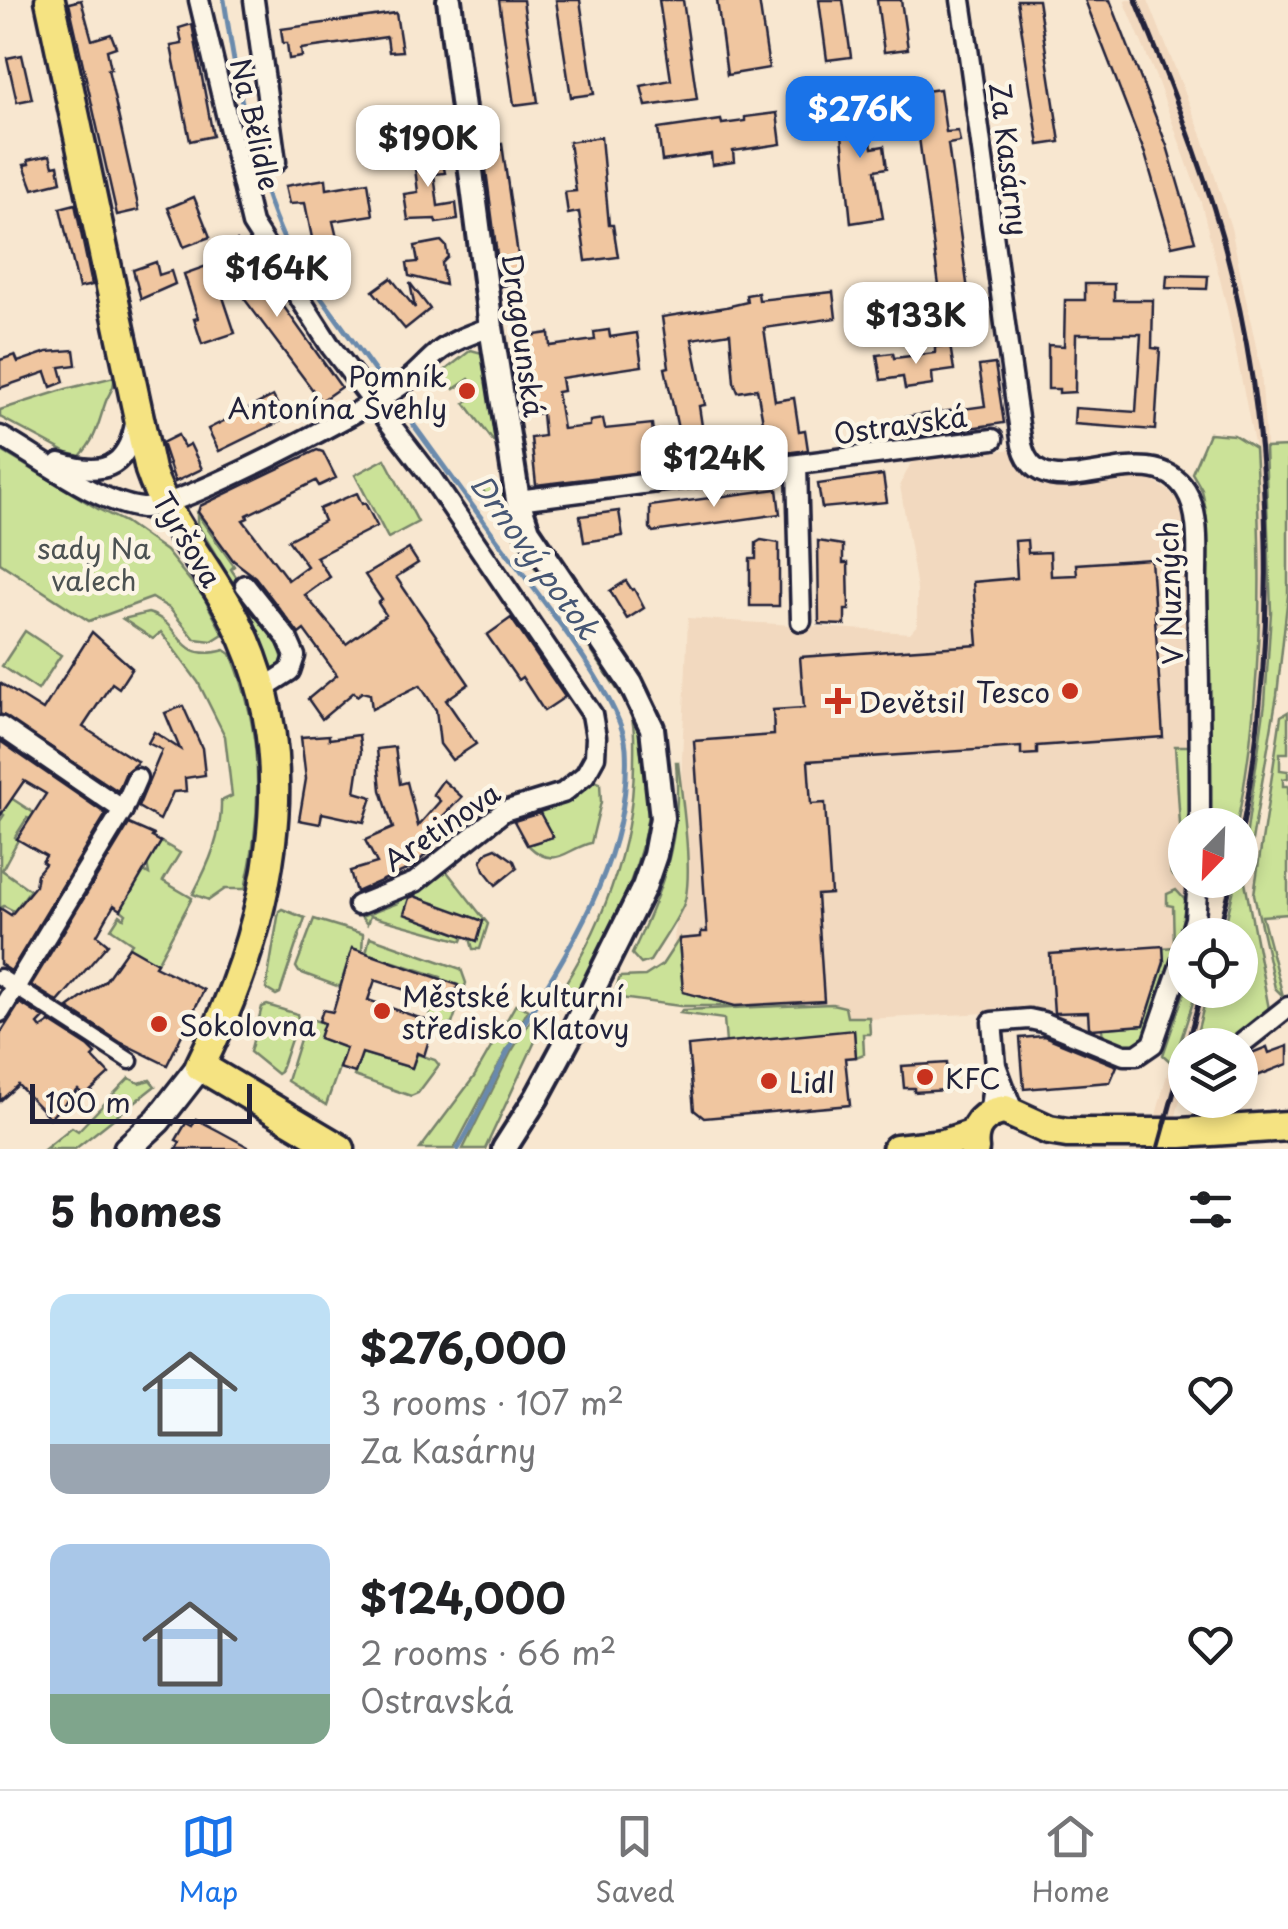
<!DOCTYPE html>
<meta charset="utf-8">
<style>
body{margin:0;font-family:"Playpen Sans",sans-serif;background:#f2f2f2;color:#202124;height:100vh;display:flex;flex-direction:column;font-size:38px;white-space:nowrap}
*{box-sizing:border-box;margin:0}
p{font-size:32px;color:#757577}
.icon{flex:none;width:55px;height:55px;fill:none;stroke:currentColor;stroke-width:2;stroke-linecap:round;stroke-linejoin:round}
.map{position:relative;height:1149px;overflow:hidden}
.details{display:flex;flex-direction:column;background:#fff;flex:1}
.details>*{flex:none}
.needle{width:65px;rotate:203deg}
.fabs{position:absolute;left:1168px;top:808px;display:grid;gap:20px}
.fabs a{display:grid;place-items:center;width:90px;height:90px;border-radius:50%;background:#fff;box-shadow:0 5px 15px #0003;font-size:50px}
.scale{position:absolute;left:30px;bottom:25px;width:222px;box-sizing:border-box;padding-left:10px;border:5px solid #22223b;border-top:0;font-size:28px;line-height:35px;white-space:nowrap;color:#22223b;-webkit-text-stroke:8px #fcf5e5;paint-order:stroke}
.price{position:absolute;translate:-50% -85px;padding:0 22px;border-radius:20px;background:#fff;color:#222;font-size:32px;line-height:65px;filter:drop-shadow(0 2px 5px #0008)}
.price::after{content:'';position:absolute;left:50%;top:60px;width:30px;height:22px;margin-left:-15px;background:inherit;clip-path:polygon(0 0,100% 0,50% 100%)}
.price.selected{background:#1a73e8;color:#fff}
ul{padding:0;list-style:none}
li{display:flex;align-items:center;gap:30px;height:250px;padding:0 50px}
li span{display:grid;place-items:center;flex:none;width:280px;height:200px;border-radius:20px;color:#555}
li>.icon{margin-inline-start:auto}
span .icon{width:120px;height:120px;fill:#fffc;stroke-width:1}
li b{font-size:42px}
h2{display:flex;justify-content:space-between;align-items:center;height:120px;padding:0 50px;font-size:42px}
.tab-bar{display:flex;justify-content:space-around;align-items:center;height:140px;border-top:2px solid #e0e0e0;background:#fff;font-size:28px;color:#757577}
.tab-bar a{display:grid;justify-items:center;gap:5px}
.tab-bar .selected{color:#1a73e8}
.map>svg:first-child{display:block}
</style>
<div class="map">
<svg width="1288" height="1149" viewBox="0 0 1288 1149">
<rect width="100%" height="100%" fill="#f8e7d0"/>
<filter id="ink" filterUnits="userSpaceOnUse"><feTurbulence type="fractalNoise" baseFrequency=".01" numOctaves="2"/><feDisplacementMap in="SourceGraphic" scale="20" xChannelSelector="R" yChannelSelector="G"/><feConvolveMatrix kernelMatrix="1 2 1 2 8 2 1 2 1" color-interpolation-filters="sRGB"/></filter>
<g filter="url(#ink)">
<!-- built -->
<g fill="#f2d9bf">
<polygon points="1124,0 1148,0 1203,138 1231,228 1261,370 1269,490 1271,612 1261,739 1240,864 1240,825 1237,825 1252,737 1260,611 1255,448 1228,312 1201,202 1157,80"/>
<polygon points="1014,449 1022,472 1044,485 1057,486 1130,475 1150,479 1169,491 1180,503 1186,520 1189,825 1185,825 1186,906 1181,935 1131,1046 1122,1046 1050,1018 1049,1010 846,1020 828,1005 731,1008 672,993 688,618 910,633 917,625 917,589 900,485 913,459"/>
<polygon points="1197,990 1208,990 1194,1045 1185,1045 1185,1079 1168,1149 1147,1149 1166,1078 1181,1047"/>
</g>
<!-- green -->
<g fill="#cbe298" stroke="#76826a" stroke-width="2.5">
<polygon points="471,350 482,353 485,360 499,449 465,403 479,392 469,379 454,389 443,372"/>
<path d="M 114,377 C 115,388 110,391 106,401 C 98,423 97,438 80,456 L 67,453 L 0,417 L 0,410 L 66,389 Z"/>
<path d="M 1209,433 L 1234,435 L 1255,448 C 1263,575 1262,700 1237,825 L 1209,825 L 1206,511 L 1202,490 L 1192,473 Z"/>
<polygon points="1288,447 1288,595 1277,695 1245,882 1269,1009 1263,1021 1235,1045 1194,1045 1208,990 1240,990 1240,935 1223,935 1236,880 1240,880 1265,703 1271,612 1265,448"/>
<polygon points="0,450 98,509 125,522 166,551 204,598 223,634 212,641 195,639 169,608 152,598 89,621 0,563"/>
<polygon points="385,459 418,522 388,538 355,475"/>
<path d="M 490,483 L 493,487 L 506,492 L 507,505 L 524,537 L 633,706 C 671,797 638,874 597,955 C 589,971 581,999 565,1006 L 554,1001 C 601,931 633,849 634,764 C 634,743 636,722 627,704 L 482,489 Z"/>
<path d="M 197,514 L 234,566 L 231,569 C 244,589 288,649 283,668 L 275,673 L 244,601 L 197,524 Z"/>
<path d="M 148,613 C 184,623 174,664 225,650 L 231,654 C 263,729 263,811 245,889 L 225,889 L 209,900 L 193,894 C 209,864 222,835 221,801 L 232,796 L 225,736 L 198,682 L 161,632 L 153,639 L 123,619 Z"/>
<polygon points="25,631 61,655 38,690 2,666"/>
<polygon points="1288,712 1288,753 1280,753 1280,770 1288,771 1288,778 1283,779 1283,786 1288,786 1288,914 1262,916 1283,996 1275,988 1254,894 1281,716"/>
<polygon points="1175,746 1189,746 1189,825 1185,825 1185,874 1176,878 1171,874 1169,857 1182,856"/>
<path d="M 676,762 L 678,762 C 681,793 695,879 683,906 C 674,925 661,943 650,961 L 641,964 L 632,954 C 664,887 682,837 676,762 Z"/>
<path d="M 590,779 L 600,783 L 601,802 L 591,843 C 567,848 555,872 528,845 L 552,837 L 536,805 Z"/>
<polygon points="11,798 34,813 30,819 27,818 15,837 18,840 2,870 30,890 14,911 4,906 0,908 0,821 4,815 0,812"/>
<polygon points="161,842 180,853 163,881 192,898 157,963 129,947 132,943 111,929 120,915 124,918 126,914 121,910 140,869 149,874 147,863"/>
<polygon points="445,869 488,924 480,949 473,949 470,938 477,940 483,921 438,906 432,925 464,936 462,941 370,916 367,924 361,917 398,903 397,898 410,890 413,892"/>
<path d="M 1176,890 L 1186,901 L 1175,959 L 1147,1036 C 1134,1051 1120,1046 1103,1039 L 1102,1028 L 1144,1025 L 1164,962 L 1163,948 L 1174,947 L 1173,906 L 1167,905 L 1167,894 Z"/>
<polygon points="282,909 305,918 280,993 276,995 266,989 279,911"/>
<polygon points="314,919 363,934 362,951 352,948 340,987 299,972 296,967"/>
<polygon points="370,937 461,969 466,983 452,1024 443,1026 428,1020 441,977 366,953"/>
<polygon points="679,939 683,992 735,1006 680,1006 613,997 620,977 645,976 662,965"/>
<polygon points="1185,990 1197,990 1173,1064 1163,1055"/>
<polygon points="516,1004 528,1010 454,1149 420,1149 474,1077"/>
<polygon points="832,1004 845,1007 847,1017 869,1017 870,1034 863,1034 864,1054 856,1057 854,1031 726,1043 724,1019 680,1013 682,1010"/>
<polygon points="267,1005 297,1014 298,1019 280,1072 277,1074 250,1052 262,1007"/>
<polygon points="534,1015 544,1022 485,1149 463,1149 511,1052"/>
<polygon points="310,1019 324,1023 320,1038 346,1048 326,1105 287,1081 306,1020"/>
<polygon points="362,1053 412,1068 417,1054 435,1060 439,1065 418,1093 411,1096 354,1076"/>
<polygon points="129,1078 139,1083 150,1080 155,1086 75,1149 45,1149 72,1127 78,1131"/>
</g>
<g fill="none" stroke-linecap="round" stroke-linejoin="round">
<!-- stream -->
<path stroke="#6a8aac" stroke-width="5" d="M 224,0 C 238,90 252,178 294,260 C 361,352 428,445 495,537 C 528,582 623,697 626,748 C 632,853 573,943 521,1028 C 497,1067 482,1110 458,1149"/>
</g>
<!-- building -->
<g fill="#f0c6a0" stroke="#22223b" stroke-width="2.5">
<polygon points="81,0 92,40 111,34 116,47 107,50 111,69 108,69 139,210 117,215 69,3"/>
<polygon points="499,0 523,0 538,102 514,105"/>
<polygon points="556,0 580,0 594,94 571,97"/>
<polygon points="659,0 683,0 697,99 646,106 641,86 671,80"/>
<polygon points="717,0 759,0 769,68 727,75"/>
<polygon points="819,0 843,0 851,57 827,60"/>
<polygon points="877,0 901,0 908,49 884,52"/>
<polygon points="1017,0 1038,0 1060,142 1039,145"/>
<polygon points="1085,0 1110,0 1167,146 1195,241 1172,246 1145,154"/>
<polygon points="396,13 402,51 389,52 387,37 301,49 302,57 289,59 287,43 283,43 281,29"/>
<polygon points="192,24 213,136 190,141 171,46 182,44 179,28"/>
<polygon points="22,55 32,99 17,102 7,58"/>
<polygon points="940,89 946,132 958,131 960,142 948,144 969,298 941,301 913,93"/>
<polygon points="865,99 872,148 884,146 887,168 875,170 883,218 851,223 842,135 838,136 834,104"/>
<polygon points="777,113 781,144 733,151 734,162 712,165 711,154 662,161 658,129 721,120 722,124 745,121 745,117"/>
<polygon points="601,137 609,225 613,225 618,257 586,261 579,212 568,214 565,192 576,191 569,142"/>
<polygon points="502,144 522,283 501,286 483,147"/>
<polygon points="440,149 445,173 434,174 438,206 456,203 458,220 436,223 435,219 408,220 404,194 418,192 413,152"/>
<polygon points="50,155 53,166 58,165 61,182 33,189 24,165 29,164 28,160"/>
<polygon points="326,179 327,189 368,182 373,215 333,221 337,238 313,243 305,203 289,204 285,186"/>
<polygon points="194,197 210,237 184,247 168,208"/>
<polygon points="75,204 92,285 79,288 60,208"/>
<polygon points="237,241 341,387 321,401 213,257"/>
<polygon points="441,241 446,246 448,257 442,263 445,285 409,276 407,263 418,262 415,246"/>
<polygon points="156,262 159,275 171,271 175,284 141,299 133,270"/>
<polygon points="212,264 235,333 202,344 194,319 198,318 184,274"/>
<polygon points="1167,275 1208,276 1207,289 1166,288"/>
<polygon points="391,278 415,308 410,283 430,309 405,329 373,291"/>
<polygon points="1085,284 1114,284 1114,300 1153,300 1152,348 1160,349 1155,430 1074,424 1075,408 1136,412 1141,334 1076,334 1075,392 1059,393 1059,389 1048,389 1048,345 1064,346 1065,300 1085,300"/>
<polygon points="833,292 836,318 764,328 775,401 794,398 799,431 805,430 808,450 769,455 757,389 738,392 734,382 730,333 692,339 705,405 699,406 702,426 678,429 665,368 669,367 662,317 726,307 747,302 746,295 758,293 759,300"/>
<polygon points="609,330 610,337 637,333 642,366 561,378 563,391 557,392 563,429 590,426 590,421 603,419 605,429 652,424 657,470 536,485 531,438 544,436 542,413 533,414 521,337 549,333 550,346 595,340 594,332"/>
<polygon points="950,345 954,370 932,373 933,385 905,389 903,377 881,380 877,355 893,353 894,358 935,353 935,347"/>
<polygon points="74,350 76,365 60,367 64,382 51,387 46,372 0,388 0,360 15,355 18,362 47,352"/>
<polygon points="995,364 1004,423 900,438 897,418 985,406 979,366"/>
<polygon points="273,396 285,419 219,451 208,429"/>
<polygon points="178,435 184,447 190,444 202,469 175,482 162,443"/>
<polygon points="317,450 323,452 336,478 319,486 316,481 247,515 248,518 243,520 288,580 307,566 288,540 324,521 319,509 357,493 362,504 365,503 377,526 316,557 330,577 305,595 346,644 386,615 378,603 382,600 365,575 409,549 418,563 396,577 469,684 446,700 476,744 452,760 440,744 436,710 420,685 372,709 370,694 362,692 357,696 354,692 322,719 308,699 337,675 304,630 299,634 255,577 233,560 198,512 200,506"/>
<polygon points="883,475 887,502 822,508 818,484"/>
<polygon points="777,489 780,514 653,532 650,528 650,506"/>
<polygon points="619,511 623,536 584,542 580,516"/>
<polygon points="761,540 779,543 779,606 750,606 750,559 756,559 756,543"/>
<polygon points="1027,540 1028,553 1050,552 1051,576 1077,575 1076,564 1151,559 1163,737 1037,746 1037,754 1021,755 1021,747 808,761 811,804 825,803 831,894 817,895 824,1001 735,1006 683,992 679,939 701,937 701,932 707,932 694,741 774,735 773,710 804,708 800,657 978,645 973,582 1017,578 1015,541"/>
<polygon points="818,541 843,545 843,563 848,563 849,610 845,610 845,625 819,624"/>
<polygon points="626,581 632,590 634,589 644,608 627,619 610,591"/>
<polygon points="511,618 565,697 544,711 522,677 518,680 487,635"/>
<polygon points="92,632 132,668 119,688 112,683 83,727 138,762 126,772 118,791 0,714 0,683 43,710"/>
<polygon points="183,706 202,748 205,775 185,778 186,791 173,792 160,820 138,807 162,750 148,743 154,732 180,749 165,713"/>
<polygon points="329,735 329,739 359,735 361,752 355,792 372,797 364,822 322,813 320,824 299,820 306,779 301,737"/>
<polygon points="0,741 106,814 11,971 0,964 0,908 11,915 35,886 37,874 45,864 42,862 46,856 17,839 46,794 24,781 0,816"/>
<polygon points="395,747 400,784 407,782 418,826 440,801 433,794 443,780 462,797 442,817 453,828 413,867 356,892 350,871 377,863 365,840 393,828 381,790 377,749"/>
<polygon points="540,813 553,837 527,845 514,821"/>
<polygon points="129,824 154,835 152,837 161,842 121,910 114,905 97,935 108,944 58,1002 31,985"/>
<polygon points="496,848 514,861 517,868 496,885 484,870 481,861 488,851"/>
<polygon points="414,896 483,921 477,941 404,914 409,898"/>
<polygon points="1163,946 1164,962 1144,1025 1092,1029 1089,1027 1088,1012 1054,1013 1050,954"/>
<polygon points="129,947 157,963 155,966 204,990 167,1065 120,1042 68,1008 105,981"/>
<polygon points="352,948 458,985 451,1005 375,980 368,1000 434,1023 424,1056 417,1053 412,1068 362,1053 355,1073 339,1068 346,1048 319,1038 324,1023 319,1021 323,1010 333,1012"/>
<polygon points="20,1003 44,1018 38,1024 41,1028 50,1022 89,1047 96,1054 93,1057 109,1074 85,1096 78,1090 50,1118 18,1085 0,1101 0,1034"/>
<polygon points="854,1030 856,1057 845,1058 850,1105 704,1118 694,1110 688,1046"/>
<polygon points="1044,1036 1117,1066 1110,1082 1024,1089 1020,1038"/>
<polygon points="1288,1046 1288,1064 1257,1076 1249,1054 1267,1047 1269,1053"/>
<polygon points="947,1063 948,1090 914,1092 914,1088 904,1088 902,1066"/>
<polygon points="196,1119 219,1131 252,1149 176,1149 180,1142 176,1140 186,1123 192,1126"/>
</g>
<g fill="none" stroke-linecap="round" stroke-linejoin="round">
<!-- pedestrian casing -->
<g stroke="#22223b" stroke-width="21">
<polyline id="pedestrian" points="0,977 130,1061"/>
</g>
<!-- minor casing -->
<g stroke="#22223b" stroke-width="25">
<g id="minor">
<polyline points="199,0 252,224 331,347 431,477 592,714 596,737 595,757 585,775 563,793 504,811 415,882 358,905"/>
<polyline points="254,0 276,162"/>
<path d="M 961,0 C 983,148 1000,297 1022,445 C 1041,520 1147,428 1186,491 C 1202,517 1196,559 1197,589 C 1199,668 1200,746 1200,825"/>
<path d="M 0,436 C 40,458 97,503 142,508 C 176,511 360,412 396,389 C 412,379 423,365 437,353 C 453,340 472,334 491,327"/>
<path d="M 60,463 C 101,476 126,470 135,424"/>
<polyline points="797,466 801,621"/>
<polyline points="518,500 993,439"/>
<polyline points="245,585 287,638 295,656 290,671 262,689"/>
<polyline points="0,726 123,810"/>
<polyline points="1190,935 1195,919 1198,880"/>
<polyline points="0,1012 123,810 137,778"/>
<polyline points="1240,1045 1288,1007"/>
<polyline points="1013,1111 996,1065 992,1022 1029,1019 1043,1022 1124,1055 1137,1055 1153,1044 1185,951"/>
<polyline points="989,1114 996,1066"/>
</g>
</g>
<!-- tertiary casing -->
<g stroke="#22223b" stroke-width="30">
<polyline id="tertiary" points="449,0 491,327 518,500 528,531 631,684 652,728 662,818 655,855 644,887 572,1032 537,1097 504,1149"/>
</g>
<!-- secondary casing -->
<g stroke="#22223b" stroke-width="32">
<polyline id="secondary" points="127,1149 158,1120 200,1066"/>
</g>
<!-- primary casing -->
<g stroke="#22223b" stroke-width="35">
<g id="primary">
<path d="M 50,0 L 150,470 C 169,526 210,569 236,621 C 308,764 268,930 200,1066 L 340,1149"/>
<polyline points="897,1149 943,1144 974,1134"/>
<path d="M 974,1149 C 971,1127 983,1113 1005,1110 L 1049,1130 L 1067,1133 L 1181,1133 L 1288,1126"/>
</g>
</g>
<!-- pedestrian -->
<use href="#pedestrian" stroke="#fcf5e5" stroke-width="14"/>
<!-- minor -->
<use href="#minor" stroke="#fcf5e5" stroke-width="18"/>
<!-- tertiary -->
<use href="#tertiary" stroke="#fcf5e5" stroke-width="22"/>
<!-- secondary -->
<use href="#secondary" stroke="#fcf5e5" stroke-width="25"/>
<!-- primary -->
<use href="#primary" stroke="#f5e382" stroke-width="28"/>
<!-- rail -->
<g stroke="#22223b" stroke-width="5">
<path d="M 1136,0 C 1168,78 1199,155 1222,236 C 1276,432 1279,643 1240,841"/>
<polyline points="1218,935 1232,880"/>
<polyline points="1187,1045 1202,990"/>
<polyline points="1158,1149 1185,1052"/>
</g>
</g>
</g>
<!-- markers -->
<g fill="#c8321e" stroke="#fcf5e5" stroke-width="4">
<circle cx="467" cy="391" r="10"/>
<circle cx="1070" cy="691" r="10"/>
<path d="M833 686h10v10h10v10h-10v10h-10v-10h-10v-10h10z"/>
<circle cx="382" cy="1011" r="10"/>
<circle cx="159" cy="1024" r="10"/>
<circle cx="925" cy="1077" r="10"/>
<circle cx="769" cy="1081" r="10"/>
</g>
<g text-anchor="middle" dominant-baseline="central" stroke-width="9" stroke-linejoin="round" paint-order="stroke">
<!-- street labels -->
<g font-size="28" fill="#22223b" stroke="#fcf5e5">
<text transform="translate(256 124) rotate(77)">Na Bělidle</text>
<text transform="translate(1010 159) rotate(83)">Za Kasárny</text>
<text transform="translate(524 335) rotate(82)">Dragounská</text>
<text transform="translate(900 424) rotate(-8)">Ostravská</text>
<text transform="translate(188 539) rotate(59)">Tyršova</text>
<text transform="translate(1169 593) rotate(-92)">V Nuzných</text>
<text transform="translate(441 826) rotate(-34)">Aretinova</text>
</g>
<!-- poi labels -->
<g font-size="28" fill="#22223b" stroke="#fcf5e5" text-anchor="start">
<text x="447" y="375" text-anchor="end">Pomník<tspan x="447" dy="32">Antonína Švehly</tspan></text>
<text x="1050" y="691" text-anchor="end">Tesco</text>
<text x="858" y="701">Devětsil</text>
<text x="402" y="995">Městské kulturní<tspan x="402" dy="32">středisko Klatovy</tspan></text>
<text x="179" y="1024">Sokolovna</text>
<text x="945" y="1077">KFC</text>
<text x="789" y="1081">Lidl</text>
</g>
<!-- park labels -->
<g font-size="28" fill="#4c5252" stroke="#fcf5e5">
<text x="94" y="547">sady Na<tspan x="94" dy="32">valech</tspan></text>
</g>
<!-- water labels -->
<g font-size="30" font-style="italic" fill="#465674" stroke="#fcf5e5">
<text transform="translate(536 556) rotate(54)">Drnový potok</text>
</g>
</g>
</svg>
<div class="fabs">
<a><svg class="needle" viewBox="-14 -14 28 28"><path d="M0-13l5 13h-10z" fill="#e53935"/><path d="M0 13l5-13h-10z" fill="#757577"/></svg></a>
<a><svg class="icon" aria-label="locate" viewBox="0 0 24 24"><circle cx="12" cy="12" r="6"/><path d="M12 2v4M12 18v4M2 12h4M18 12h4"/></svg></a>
<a><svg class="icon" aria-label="layers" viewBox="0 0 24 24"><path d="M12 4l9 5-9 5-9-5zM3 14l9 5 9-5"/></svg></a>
</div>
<div class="scale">100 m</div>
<b class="price selected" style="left:860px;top:161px">$276K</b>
<b class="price" style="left:428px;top:190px">$190K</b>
<b class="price" style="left:277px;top:320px">$164K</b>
<b class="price" style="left:916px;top:367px">$133K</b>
<b class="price" style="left:714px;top:510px">$124K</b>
</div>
<section class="details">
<h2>5 homes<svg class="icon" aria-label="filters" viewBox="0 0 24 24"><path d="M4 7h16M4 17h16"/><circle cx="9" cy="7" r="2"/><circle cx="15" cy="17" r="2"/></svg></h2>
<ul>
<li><span style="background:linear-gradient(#bfe0f5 75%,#9aa5b1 0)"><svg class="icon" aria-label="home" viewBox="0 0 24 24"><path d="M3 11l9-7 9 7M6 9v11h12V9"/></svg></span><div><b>$276,000</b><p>3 rooms · 107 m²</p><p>Za Kasárny</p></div><svg class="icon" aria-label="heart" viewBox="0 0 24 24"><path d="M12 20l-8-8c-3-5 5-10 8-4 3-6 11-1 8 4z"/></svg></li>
<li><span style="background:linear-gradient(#a9c7e8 75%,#7fa58c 0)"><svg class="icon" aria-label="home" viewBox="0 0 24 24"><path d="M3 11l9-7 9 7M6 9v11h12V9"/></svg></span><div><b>$124,000</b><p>2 rooms · 66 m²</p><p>Ostravská</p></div><svg class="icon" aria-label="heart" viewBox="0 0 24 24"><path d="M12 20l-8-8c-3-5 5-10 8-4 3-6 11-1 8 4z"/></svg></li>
</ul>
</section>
<nav class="tab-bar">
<a class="selected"><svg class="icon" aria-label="map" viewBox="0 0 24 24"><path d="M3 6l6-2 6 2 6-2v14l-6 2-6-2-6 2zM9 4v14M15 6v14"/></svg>Map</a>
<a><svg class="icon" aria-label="saved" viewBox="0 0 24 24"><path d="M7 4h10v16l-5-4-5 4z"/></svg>Saved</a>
<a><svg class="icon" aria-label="home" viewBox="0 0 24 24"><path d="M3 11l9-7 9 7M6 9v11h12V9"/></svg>Home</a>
</nav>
